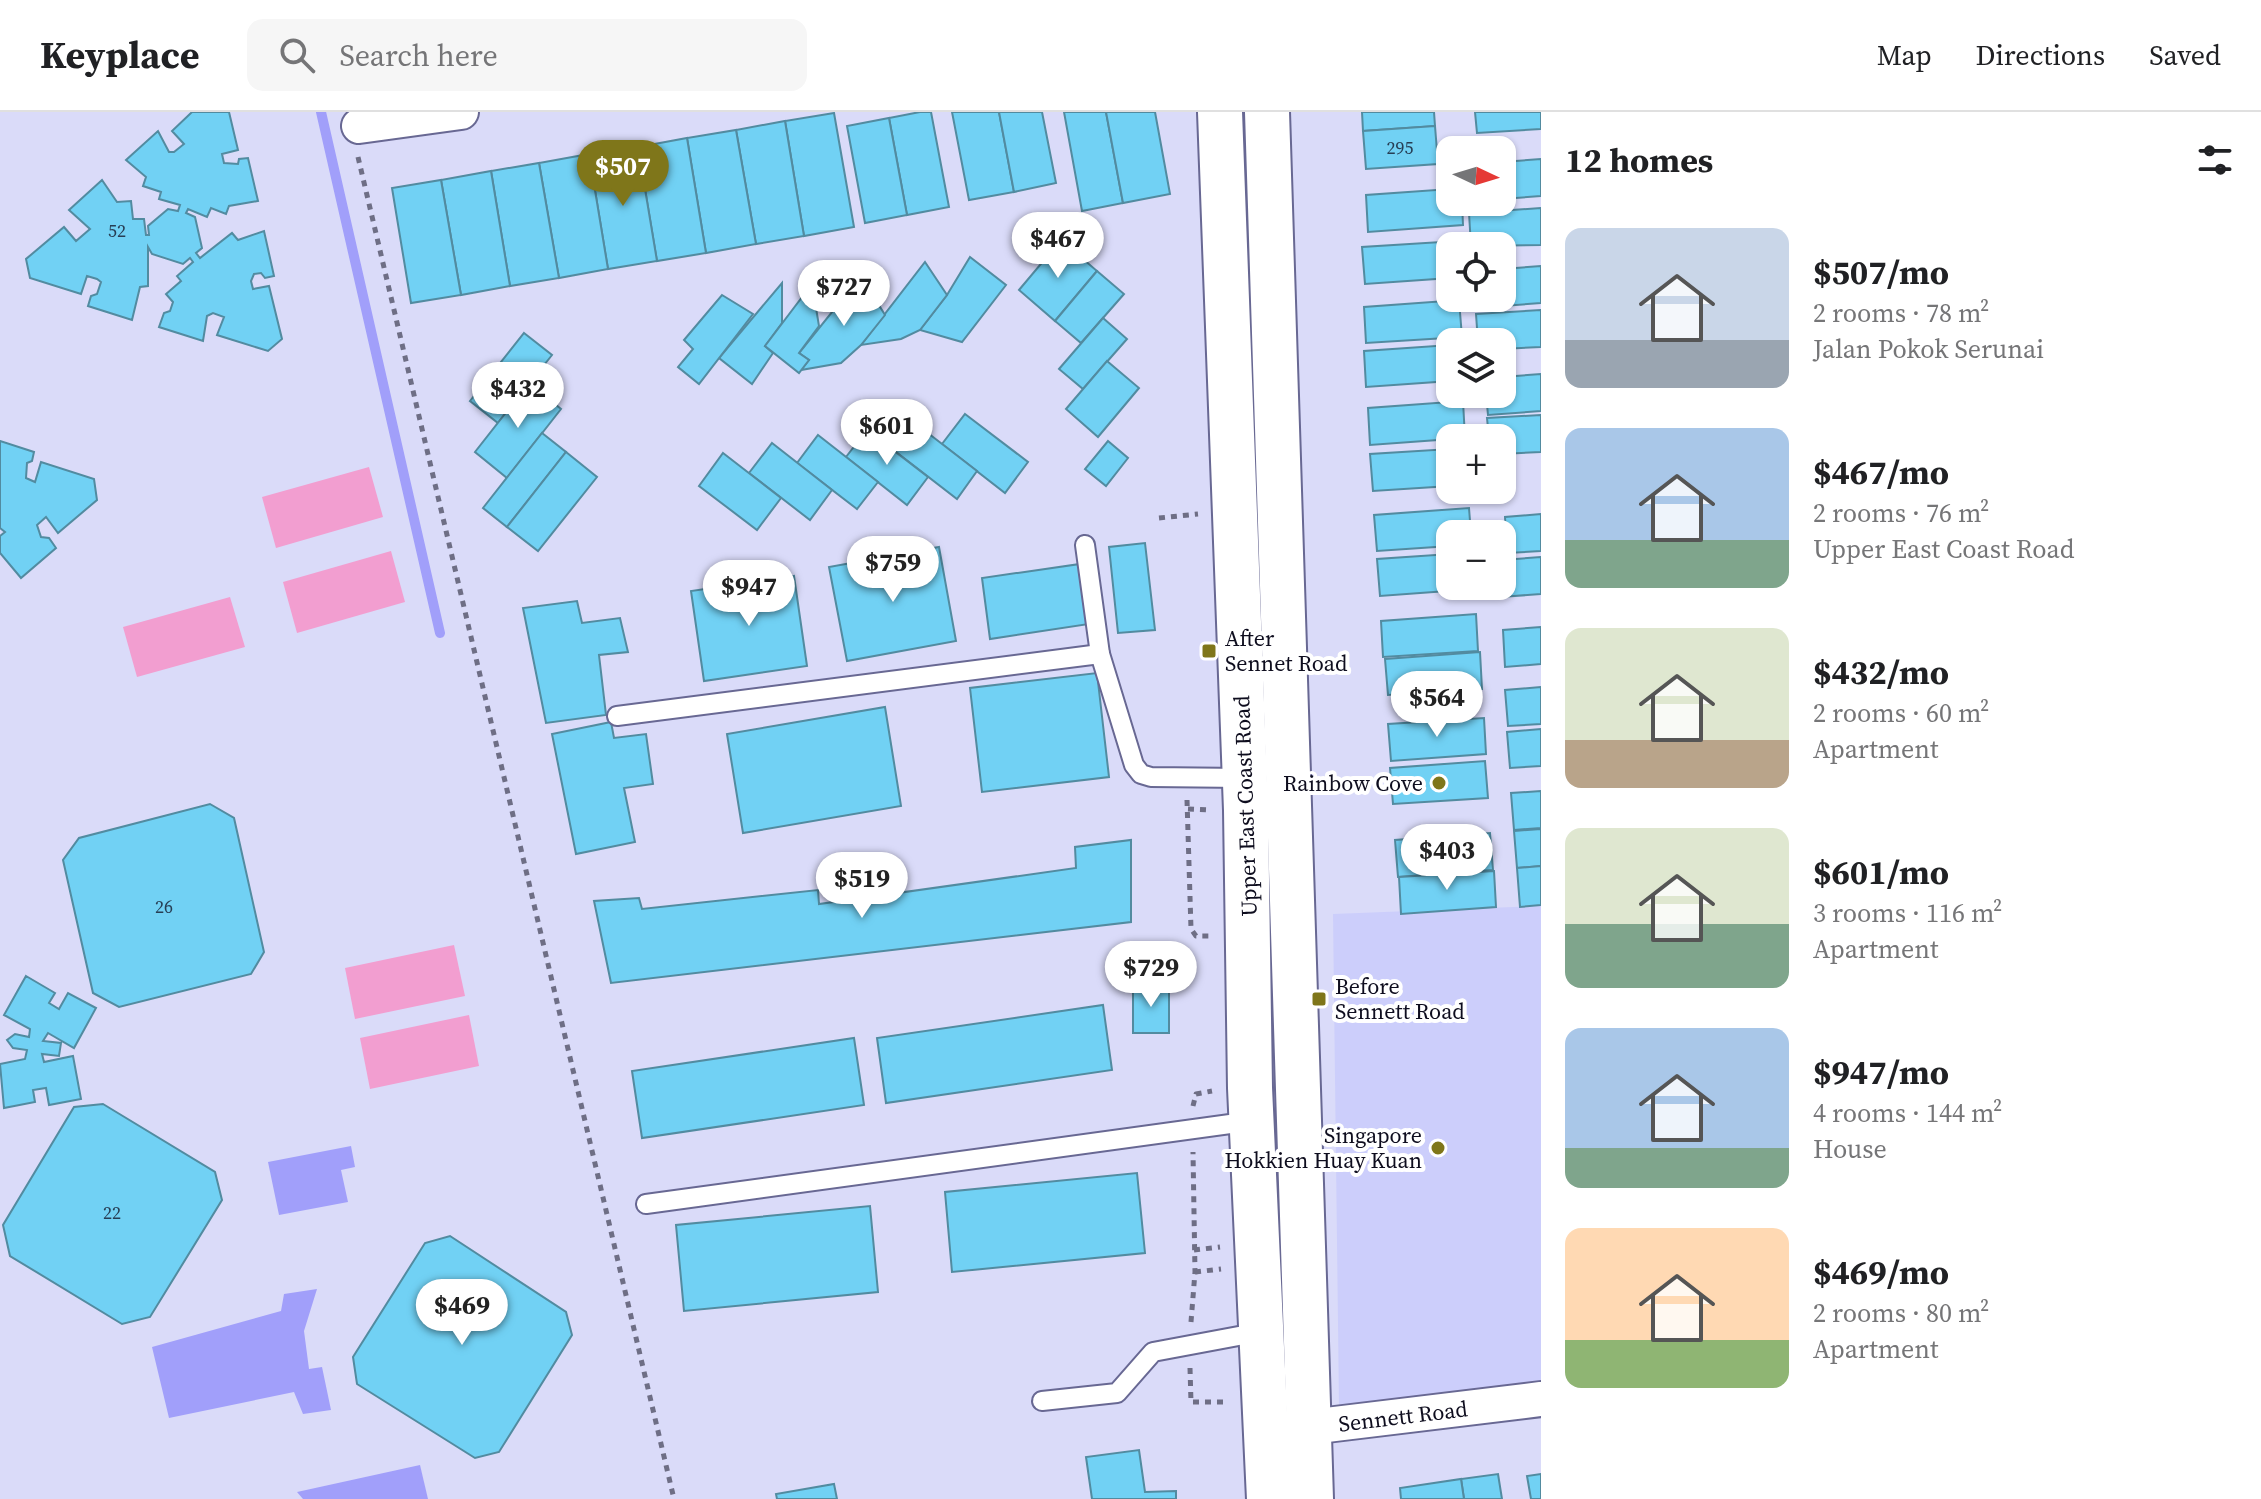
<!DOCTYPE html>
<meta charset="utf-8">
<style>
body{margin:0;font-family:"Source Serif 4",serif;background:#f6f6f6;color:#202124;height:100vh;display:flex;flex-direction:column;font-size:30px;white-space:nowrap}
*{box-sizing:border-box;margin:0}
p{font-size:26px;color:#757577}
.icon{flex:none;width:44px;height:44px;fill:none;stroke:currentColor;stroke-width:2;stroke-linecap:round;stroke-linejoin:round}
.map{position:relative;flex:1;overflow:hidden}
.drawer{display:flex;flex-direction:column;background:#fff;width:720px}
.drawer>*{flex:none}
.needle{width:52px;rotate:94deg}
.tools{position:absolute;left:1436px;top:24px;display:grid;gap:16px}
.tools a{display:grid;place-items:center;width:80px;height:80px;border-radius:16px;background:#fff;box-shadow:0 2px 6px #0004;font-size:40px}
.price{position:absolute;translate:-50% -68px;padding:0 18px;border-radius:28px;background:#fff;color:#222;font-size:26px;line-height:52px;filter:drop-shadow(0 2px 4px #0008)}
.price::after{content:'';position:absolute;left:50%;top:48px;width:24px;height:18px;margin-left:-12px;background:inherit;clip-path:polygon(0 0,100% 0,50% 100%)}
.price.on{background:#7f761a;color:#fff}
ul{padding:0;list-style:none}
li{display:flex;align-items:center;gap:24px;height:200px;padding:0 24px}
li span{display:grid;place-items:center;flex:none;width:224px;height:160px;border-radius:16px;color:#555}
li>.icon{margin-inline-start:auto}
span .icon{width:96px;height:96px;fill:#fffc;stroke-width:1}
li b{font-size:34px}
h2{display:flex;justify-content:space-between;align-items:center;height:96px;padding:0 24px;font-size:34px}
header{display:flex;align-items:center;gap:48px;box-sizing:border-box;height:112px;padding:0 40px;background:#fff;border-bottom:2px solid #e0e0e0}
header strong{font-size:38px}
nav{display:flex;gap:44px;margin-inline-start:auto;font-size:28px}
.search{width:560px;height:72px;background:#f6f6f6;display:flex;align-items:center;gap:20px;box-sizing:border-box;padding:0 28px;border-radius:16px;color:#757577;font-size:30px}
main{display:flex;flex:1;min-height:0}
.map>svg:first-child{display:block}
</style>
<header>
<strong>Keyplace</strong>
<div class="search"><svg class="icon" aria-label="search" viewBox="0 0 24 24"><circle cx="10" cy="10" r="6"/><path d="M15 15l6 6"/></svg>Search here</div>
<nav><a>Map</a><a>Directions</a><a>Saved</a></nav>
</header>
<main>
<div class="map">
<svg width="1541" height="1387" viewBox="0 0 1541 1387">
<rect width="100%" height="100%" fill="#dadbf9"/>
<!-- built -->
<polygon fill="#cccefb" points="1541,794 1541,1269 1339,1293 1333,802"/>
<!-- green -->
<g fill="#f29ed0">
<polygon points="369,355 383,405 276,436 262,385"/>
<polygon points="391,439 405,490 297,521 283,470"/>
<polygon points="230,485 245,535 137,565 123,515"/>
<polygon points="454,833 465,884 355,907 345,856"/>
<polygon points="469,903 479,954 370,977 360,926"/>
</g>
<!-- water -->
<g fill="#a19ffa">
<polygon points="351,1034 355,1055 341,1058 348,1090 279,1103 268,1050"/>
<polygon points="317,1177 304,1219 309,1257 322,1255 331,1298 303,1302 294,1280 169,1306 152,1235 281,1199 284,1182"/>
<polygon points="420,1353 428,1387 303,1387 297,1380"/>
</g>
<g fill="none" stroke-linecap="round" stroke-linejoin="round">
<!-- stream -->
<polyline stroke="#a19ffa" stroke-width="10" points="321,0 440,521"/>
</g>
<!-- building -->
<g fill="#71d1f4" stroke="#528ba0" stroke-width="2">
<polygon points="192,0 229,0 238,38 222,42 224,51 238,52 239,47 248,46 258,89 229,94 226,102 211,96 207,105 188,97 186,101 195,105 202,136 196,141 200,146 232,121 238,128 264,119 274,164 265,166 261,161 254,162 251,169 253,177 269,174 282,227 268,239 217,223 224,205 213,201 207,204 203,229 159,215 164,201 170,199 173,190 166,182 181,169 177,164 193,150 190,146 183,152 152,142 148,135 148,174 140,175 132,208 88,194 91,184 97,182 101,170 97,167 87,164 81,182 30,166 26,147 64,115 76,129 90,117 69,98 102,68 117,90 131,89 133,107 144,107 146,123 149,123 148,114 168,97 178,99 180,93 159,87 161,80 143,74 146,65 126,48 158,19 169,40 174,40 184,32 172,19"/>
<polygon points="920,0 931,0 949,95 907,103 889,6"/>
<polygon points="952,0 999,0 1014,80 969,88"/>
<polygon points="999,0 1042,0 1056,71 1014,80"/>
<polygon points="1064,0 1106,0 1123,91 1082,99"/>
<polygon points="1106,0 1155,0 1170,82 1123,91"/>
<polygon points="1362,0 1434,0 1435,14 1363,19"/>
<polygon points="1475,0 1541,0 1541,17 1477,21"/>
<polygon points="834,1 854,115 804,124 785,9"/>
<polygon points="889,6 907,103 865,111 847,14"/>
<polygon points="785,9 804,124 756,132 736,18"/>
<polygon points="1435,14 1438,52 1366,57 1363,19"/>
<polygon points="736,18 756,132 706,141 687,26"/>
<polygon points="687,26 706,141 657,149 638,35"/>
<polygon points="638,35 657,149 608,157 589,42"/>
<polygon points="589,42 608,157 559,166 539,51"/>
<polygon points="1541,47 1541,84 1502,87 1502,50"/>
<polygon points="539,51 559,166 510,174 491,59"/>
<polygon points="491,59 510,174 461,183 441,68"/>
<polygon points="441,68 461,183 411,191 392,76"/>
<polygon points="1450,77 1450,90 1462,90 1463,113 1368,120 1366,83"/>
<polygon points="1541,96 1541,133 1471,134 1469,101"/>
<polygon points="1061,128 1097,159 1055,209 1019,178"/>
<polygon points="1457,129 1457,134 1450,134 1450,166 1365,172 1362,135"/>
<polygon points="970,145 1006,173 962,230 920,218 947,183"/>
<polygon points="925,150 947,183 920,218 901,227 861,233"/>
<polygon points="1541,154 1541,191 1476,196 1476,186 1502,186 1502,157"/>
<polygon points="1097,159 1124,182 1081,231 1055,209"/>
<polygon points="861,164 885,203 861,233 841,251 801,258 809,248 799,241"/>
<polygon points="782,171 782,211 765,234 773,241 752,272 719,246"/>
<polygon points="812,172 819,214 799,241 809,248 799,261 765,234"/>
<polygon points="722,183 753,202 699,272 678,255 693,237 684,228"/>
<polygon points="1459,188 1462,225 1366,231 1364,195"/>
<polygon points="1541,198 1541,235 1502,237 1502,230 1478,230 1476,202"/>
<polygon points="1103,206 1127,227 1083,277 1059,257"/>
<polygon points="524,221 552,243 498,311 470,289"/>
<polygon points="1450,233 1450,269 1366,275 1364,239"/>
<polygon points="1107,249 1139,276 1098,325 1066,297"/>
<polygon points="1541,262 1541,299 1488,303 1486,282 1502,282 1502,265"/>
<polygon points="529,271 561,297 507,366 475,340"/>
<polygon points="1463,289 1465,326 1370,333 1368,296"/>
<polygon points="965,302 1028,350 1005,381 942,332"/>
<polygon points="1541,303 1541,340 1502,342 1502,326 1489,326 1487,306"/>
<polygon points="911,308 977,359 957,387 891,336"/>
<polygon points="867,318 928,365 907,393 846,345"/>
<polygon points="542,321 566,340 507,415 483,396"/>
<polygon points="818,323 878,370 857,397 797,351"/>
<polygon points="0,329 34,340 32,349 27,351 26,366 35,370 41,350 94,367 97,388 58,421 46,405 37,413 41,425 49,426 56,436 21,466 0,441 0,424 5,420 0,416"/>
<polygon points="1108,329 1128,346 1106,374 1085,357"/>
<polygon points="772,331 832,378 810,408 749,361"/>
<polygon points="1450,337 1450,374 1373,379 1370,342"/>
<polygon points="566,340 597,365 538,439 507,415"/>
<polygon points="723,341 781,386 757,418 699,374"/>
<polygon points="1469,396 1471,422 1450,422 1450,434 1377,439 1374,403"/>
<polygon points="1541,402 1541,439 1507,441 1505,405"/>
<polygon points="1145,431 1155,518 1118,521 1109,435"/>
<polygon points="939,435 956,529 847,549 829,455"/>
<polygon points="1450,442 1450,474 1474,474 1474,477 1380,484 1377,447"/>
<polygon points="1541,445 1541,482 1501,485 1502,448"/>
<polygon points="1080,452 1089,512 990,527 982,466"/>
<polygon points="794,464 807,554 704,569 691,479"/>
<polygon points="577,489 582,511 620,506 628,540 599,543 606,603 546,611 523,496"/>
<polygon points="1476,502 1478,539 1383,545 1381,509"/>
<polygon points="1541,515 1541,552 1505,555 1503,518"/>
<polygon points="1480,540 1482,577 1388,583 1385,547"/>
<polygon points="1097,561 1109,665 982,680 970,576"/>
<polygon points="1541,575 1541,612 1508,614 1505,578"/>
<polygon points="885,595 901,694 743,721 727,622"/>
<polygon points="1484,606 1486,642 1391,649 1388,612"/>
<polygon points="611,610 614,626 646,622 653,672 624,676 635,730 576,742 552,622"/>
<polygon points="1541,617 1541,654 1510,656 1507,620"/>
<polygon points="1485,649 1488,686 1393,692 1390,656"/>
<polygon points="1541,679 1541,716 1514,718 1511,681"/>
<polygon points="210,692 234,706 264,840 251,862 119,895 93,881 63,748 79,726"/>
<polygon points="1541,717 1541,754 1517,756 1514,719"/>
<polygon points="1490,721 1493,758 1398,765 1395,728"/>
<polygon points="1131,728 1131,810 611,871 594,789 639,786 642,797 818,778 819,792 1076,756 1075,735"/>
<polygon points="1541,754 1541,793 1520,795 1517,756"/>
<polygon points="1494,759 1496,795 1401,802 1399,765"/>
<polygon points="26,864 55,881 49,891 59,897 68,881 96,896 74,936 48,921 43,929 61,931 59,944 42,942 44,950 73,944 81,987 49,993 46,976 33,978 35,990 4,996 0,952 25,947 27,938 13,936 7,928 15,922 29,925 30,917 4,903"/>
<rect x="1133" y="873" width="36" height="48"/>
<polygon points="1103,893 1112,958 886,991 877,926"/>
<polygon points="854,926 864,993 642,1026 632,959"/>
<polygon points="103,992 215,1060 222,1088 150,1205 122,1212 10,1144 3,1113 74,995"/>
<polygon points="1137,1061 1145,1141 952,1160 945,1080"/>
<polygon points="870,1094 878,1180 684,1199 676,1113"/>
<polygon points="450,1124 566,1200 572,1223 499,1340 475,1346 357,1272 353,1245 425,1131"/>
<polygon points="1139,1338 1145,1380 1176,1379 1176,1387 1092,1387 1086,1345"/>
<polygon points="1498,1362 1502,1387 1464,1387 1461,1367"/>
<polygon points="1541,1362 1541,1387 1531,1387 1527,1364"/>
<polygon points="1461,1367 1464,1387 1401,1387 1400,1376"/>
<polygon points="834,1372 837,1387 777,1387 776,1382"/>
</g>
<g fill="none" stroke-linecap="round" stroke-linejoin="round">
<!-- service casing -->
<g stroke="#686893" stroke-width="22">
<g id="service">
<polyline points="1085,433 1100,542 1134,653 1141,662 1151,665 1244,666"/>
<polyline points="617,604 1100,542"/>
<polyline points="646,1092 1252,1009"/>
<polyline points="1042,1289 1117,1281 1153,1240 1260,1220"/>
</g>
</g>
<!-- minor casing -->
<g stroke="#686893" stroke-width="38">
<g id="minor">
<polyline points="359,14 461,0"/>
<polyline points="1285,1318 1541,1287"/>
</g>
</g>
<!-- secondary casing -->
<g stroke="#686893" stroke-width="48">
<g id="secondary">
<polyline points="1220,0 1246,698 1250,976 1269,1387"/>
<polyline points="1267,0 1311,1387"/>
</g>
</g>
<!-- path -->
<g stroke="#6e6e85" stroke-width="5" stroke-dasharray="6 6" stroke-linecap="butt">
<polyline points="358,45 674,1387"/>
<polyline points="1159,406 1198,402"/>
<polyline points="1187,688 1191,817 1196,824 1211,824"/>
<polyline points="1188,697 1209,698"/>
<polyline points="1193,994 1196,982 1212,979"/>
<polyline points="1194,1138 1220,1135"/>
<polyline points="1195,1160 1221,1157"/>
<polyline points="1191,1210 1195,1160 1193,1040"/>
<polyline points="1190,1256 1191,1290 1227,1290"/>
</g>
<!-- service -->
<use href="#service" stroke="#fff" stroke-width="18"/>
<!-- minor -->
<use href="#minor" stroke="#fff" stroke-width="34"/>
<!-- secondary -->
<use href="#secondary" stroke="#fff" stroke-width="44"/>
</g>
<!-- markers -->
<g fill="#7f761a" stroke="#fff" stroke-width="3">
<rect x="1201" y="531" width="16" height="16" rx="4"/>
<circle cx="1439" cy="671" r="8"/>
<rect x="1311" y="879" width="16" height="16" rx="4"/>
<circle cx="1438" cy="1036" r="8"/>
</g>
<g text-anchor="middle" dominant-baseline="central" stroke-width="8" stroke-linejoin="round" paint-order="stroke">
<!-- number labels -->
<g font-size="18" fill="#273e54">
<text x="1400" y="35">295</text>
<text x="117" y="118">52</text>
<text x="164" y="794">26</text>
<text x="112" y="1100">22</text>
</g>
<!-- poi labels -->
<g font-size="22" fill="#0e0d1e" stroke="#fff" text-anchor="start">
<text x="1225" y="526">After<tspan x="1225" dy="25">Sennet Road</tspan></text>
<text x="1423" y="671" text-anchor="end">Rainbow Cove</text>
<text x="1335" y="874">Before<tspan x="1335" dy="25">Sennett Road</tspan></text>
<text x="1422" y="1023" text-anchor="end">Singapore<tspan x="1422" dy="25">Hokkien Huay Kuan</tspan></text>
</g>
<!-- street labels -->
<g font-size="22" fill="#0e0d1e" stroke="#fff">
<text transform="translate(1245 694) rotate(-92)">Upper East Coast Road</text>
<text transform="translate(1403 1304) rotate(-7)">Sennett Road</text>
</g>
</g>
</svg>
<div class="tools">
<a><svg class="needle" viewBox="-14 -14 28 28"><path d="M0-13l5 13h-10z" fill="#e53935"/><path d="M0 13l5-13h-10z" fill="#757577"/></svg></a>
<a><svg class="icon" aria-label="locate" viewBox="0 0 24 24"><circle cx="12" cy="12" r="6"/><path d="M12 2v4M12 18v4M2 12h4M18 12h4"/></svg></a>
<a><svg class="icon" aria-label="layers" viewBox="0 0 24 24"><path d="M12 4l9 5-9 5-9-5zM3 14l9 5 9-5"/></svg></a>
<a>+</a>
<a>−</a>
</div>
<b class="price on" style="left:623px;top:96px">$507</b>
<b class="price" style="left:1058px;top:168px">$467</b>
<b class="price" style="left:844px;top:216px">$727</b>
<b class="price" style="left:518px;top:318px">$432</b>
<b class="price" style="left:887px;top:355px">$601</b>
<b class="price" style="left:893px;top:492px">$759</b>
<b class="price" style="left:749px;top:516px">$947</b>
<b class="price" style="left:1437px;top:627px">$564</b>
<b class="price" style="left:1447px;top:780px">$403</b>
<b class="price" style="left:862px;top:808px">$519</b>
<b class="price" style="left:1151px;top:897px">$729</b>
<b class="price" style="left:462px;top:1235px">$469</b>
</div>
<section class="drawer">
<h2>12 homes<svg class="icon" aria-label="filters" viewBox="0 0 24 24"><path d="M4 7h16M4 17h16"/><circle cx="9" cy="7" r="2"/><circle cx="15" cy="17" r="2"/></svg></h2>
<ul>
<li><span style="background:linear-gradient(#c9d6e8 70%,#9aa5b1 0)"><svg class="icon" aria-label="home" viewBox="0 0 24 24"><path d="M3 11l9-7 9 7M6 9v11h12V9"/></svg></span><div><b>$507/mo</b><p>2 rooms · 78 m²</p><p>Jalan Pokok Serunai</p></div></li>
<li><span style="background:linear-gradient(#a9c7e8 70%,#7fa58c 0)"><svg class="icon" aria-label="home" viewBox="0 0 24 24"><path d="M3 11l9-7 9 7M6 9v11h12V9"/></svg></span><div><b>$467/mo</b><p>2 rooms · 76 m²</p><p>Upper East Coast Road</p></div></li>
<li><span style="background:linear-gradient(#dfe7d0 70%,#b9a48a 0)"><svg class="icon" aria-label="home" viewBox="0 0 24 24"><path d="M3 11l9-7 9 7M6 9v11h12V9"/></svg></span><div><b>$432/mo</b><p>2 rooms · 60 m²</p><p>Apartment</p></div></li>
<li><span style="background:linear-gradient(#dfe7d0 60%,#7fa58c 0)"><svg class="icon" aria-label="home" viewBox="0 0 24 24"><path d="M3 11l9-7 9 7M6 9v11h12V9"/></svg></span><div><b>$601/mo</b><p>3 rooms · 116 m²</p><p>Apartment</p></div></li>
<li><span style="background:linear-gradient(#a9c7e8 75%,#7fa58c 0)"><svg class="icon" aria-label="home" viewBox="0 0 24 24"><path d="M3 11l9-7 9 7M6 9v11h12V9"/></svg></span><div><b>$947/mo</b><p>4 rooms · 144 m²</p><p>House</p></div></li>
<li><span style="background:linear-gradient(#ffd9b3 70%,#8fb573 0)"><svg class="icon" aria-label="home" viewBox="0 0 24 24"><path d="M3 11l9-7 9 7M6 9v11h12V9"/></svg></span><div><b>$469/mo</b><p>2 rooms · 80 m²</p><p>Apartment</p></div></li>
</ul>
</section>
</main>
